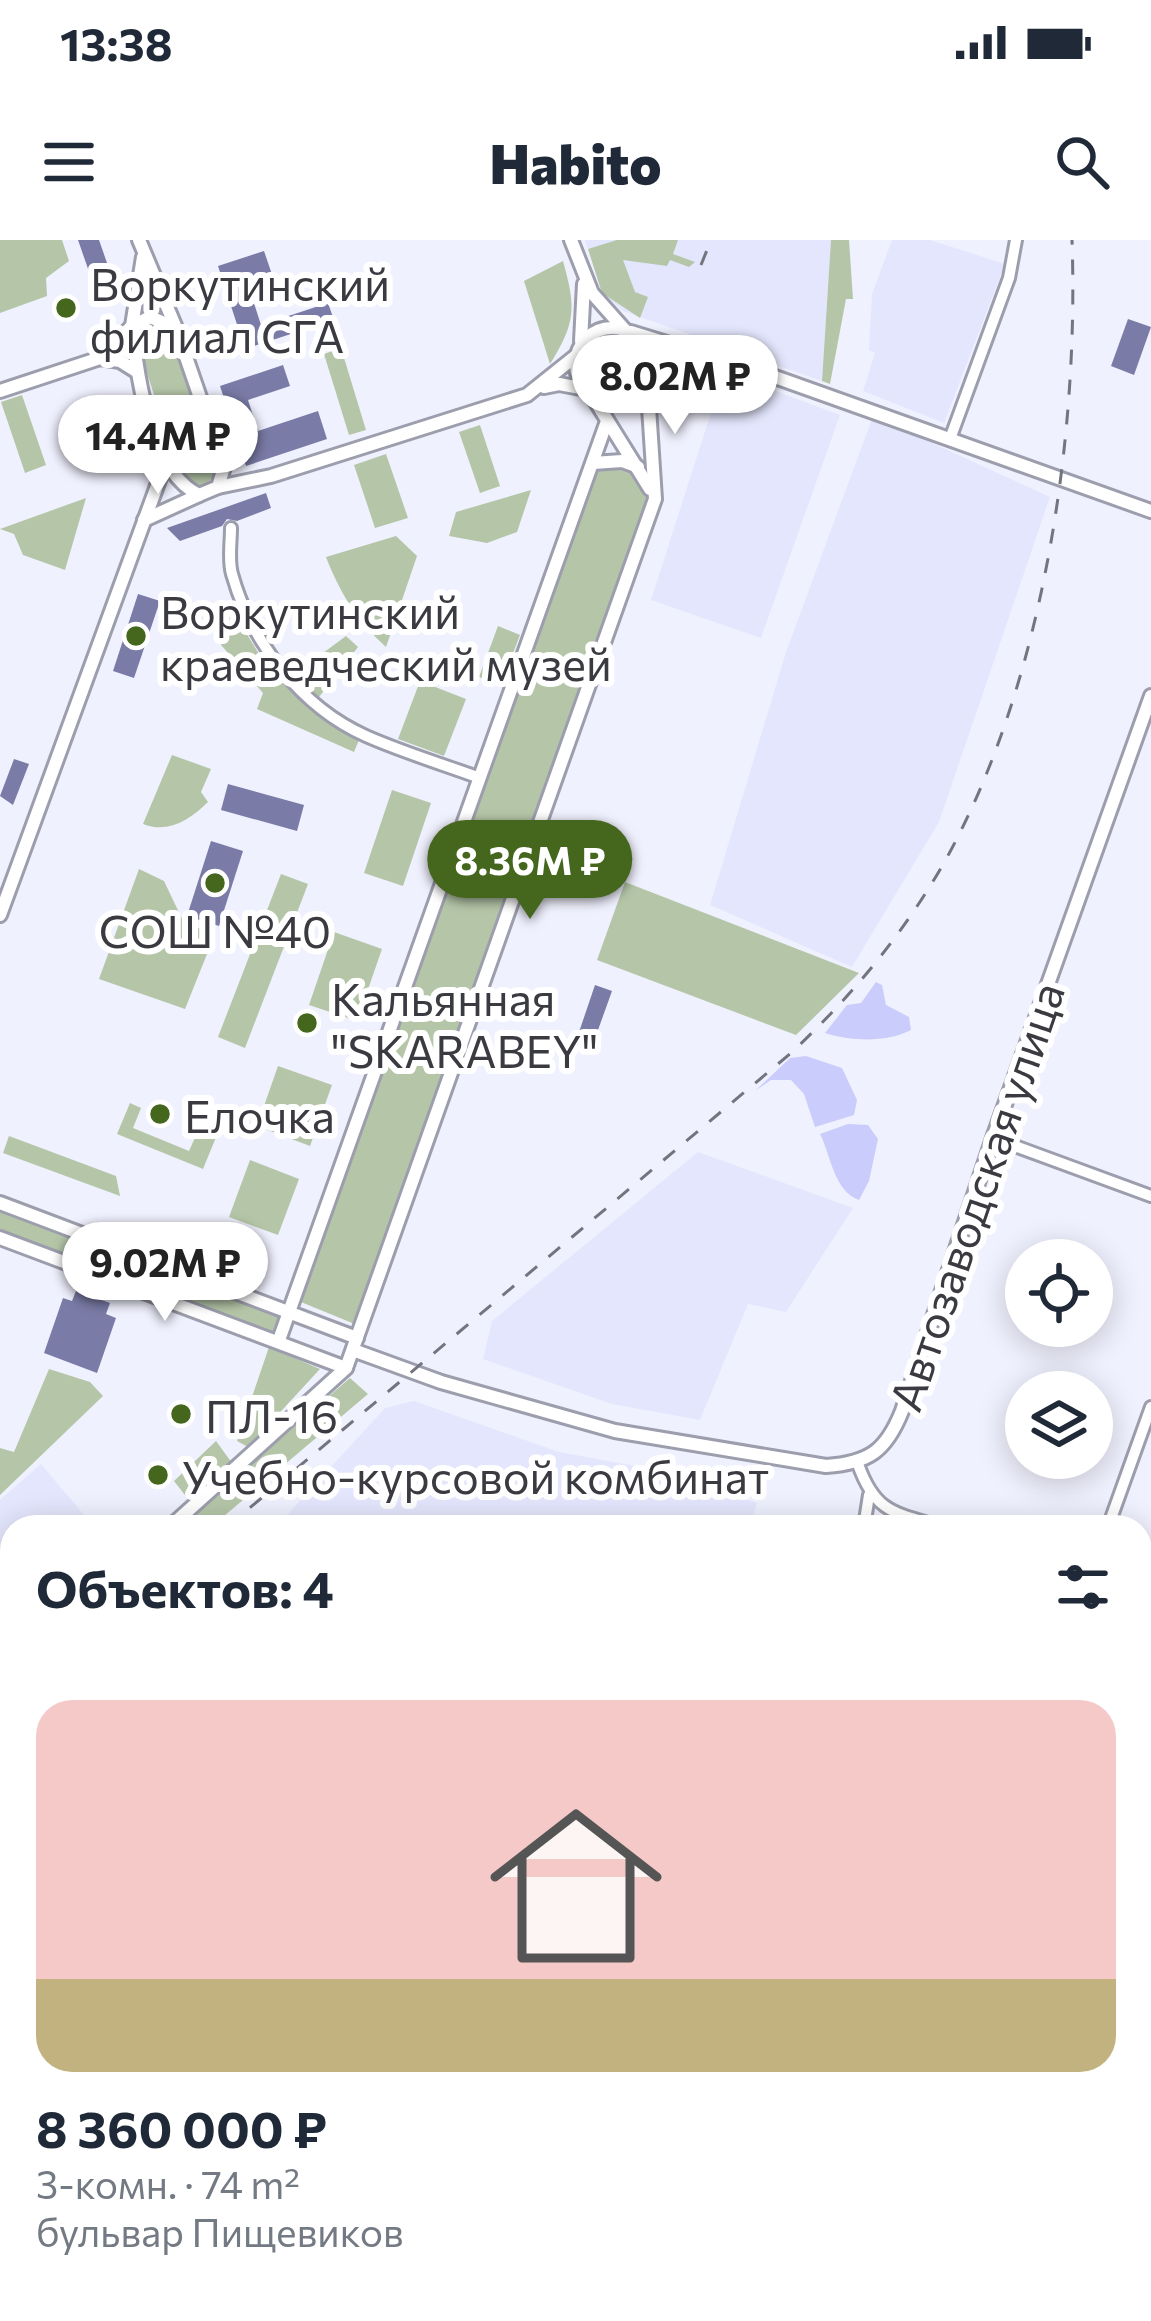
<!DOCTYPE html>
<html lang="ru">
<meta charset="utf-8">
<style>
body{margin:0;font-family:Commissioner,sans-serif;background:#f2f2f3;color:#1f2937;height:100vh;display:flex;flex-direction:column;font-size:45px;white-space:nowrap}
*{box-sizing:border-box;margin:0}
p{font-size:39px;color:#747a83}
.icon{flex:none;width:66px;height:66px;fill:none;stroke:currentColor;stroke-width:2;stroke-linecap:round;stroke-linejoin:round}
.map{position:relative;flex:1;overflow:hidden}
.side{position:absolute;left:0px;top:1275px;width:1152px;height:807px;display:flex;flex-direction:column;background:#fff;border-radius:36px 36px 0 0;box-shadow:0 6px 30px #0003}
.side>*{flex:none}
.controls{position:absolute;left:1005px;top:999px;display:grid;gap:24px}
.controls a{display:grid;place-items:center;width:108px;height:108px;border-radius:50%;background:#fff;box-shadow:0 6px 30px #0003;font-size:60px}
.price{position:absolute;translate:-50% -102px;padding:0 27px;border-radius:42px;background:#fff;color:#222;font-size:39px;line-height:78px;filter:drop-shadow(0 3px 6px #0008)}
.price::after{content:'';position:absolute;left:50%;top:72px;width:36px;height:27px;margin-left:-18px;background:inherit;clip-path:polygon(0 0,100% 0,50% 100%)}
.price.selected{background:#44661d;color:#fff}
ul{padding:0;list-style:none}
li{display:grid;align-content:center;gap:24px;height:636px;padding:0 36px}
li span{display:grid;place-items:center;height:372px;border-radius:36px;color:#555}
li>.icon{margin-inline-start:auto}
span .icon{width:216px;height:216px;fill:#fffc;stroke-width:1}
li b{font-size:51px}
h2{display:flex;justify-content:space-between;align-items:center;height:144px;padding:0 36px;font-size:51px}
.status{display:flex;justify-content:space-between;align-items:center;height:84px;padding:0 60px;background:#fff;direction:ltr}
.status svg{height:33px;fill:currentColor}
header{display:flex;justify-content:space-between;align-items:center;height:156px;padding:0 36px;background:#fff;font-size:54px;font-weight:800}
.map>svg:first-child{display:block}
</style>
<div class="status"><b>13:38</b><svg viewBox="0 0 49 12"><path d="M0 12V9h3v3zM5 12V6h3v6zM10 12V3h3v9zM15 12V0h3v12zM26 1h20v11H26zM47 4h2v5h-2z"/></svg></div>
<header><svg class="icon" aria-label="menu" viewBox="0 0 24 24"><path d="M4 6h16M4 12h16M4 18h16"/></svg>Habito<svg class="icon" aria-label="search" viewBox="0 0 24 24"><circle cx="10" cy="10" r="6"/><path d="M15 15l6 6"/></svg></header>
<div class="map">
<svg width="1151" height="2081" viewBox="0 0 1151 2081">
<rect width="100%" height="100%" fill="#f0f1fe"/>
<!-- built -->
<g fill="#e4e6fd">
<polygon points="585,0 831,0 822,141 623,71 602,53"/>
<polygon points="892,0 930,0 1005,24 944,183 863,151 875,113 869,110 872,54"/>
<polygon points="724,132 840,175 761,398 651,360"/>
<polygon points="873,176 1050,257 939,582 852,727 710,665 786,412"/>
<polygon points="698,912 853,968 786,1072 748,1064 700,1180 612,1164 483,1119 492,1081"/>
<polygon points="414,1161 559,1212 662,1231 757,1263 750,1287 276,1287 385,1168"/>
<polygon points="41,1224 94,1287 12,1287 12,1388 0,1398 0,1260"/>
<polygon points="0,1846 12,1850 12,2070 151,2070 148,2081 0,2081"/>
</g>
<!-- green -->
<g fill="#b5c6a8">
<polygon points="0,0 62,0 69,21 46,38 47,56 0,73"/>
<polygon points="617,0 678,0 673,14 695,22 689,27 670,20 667,26 623,20 635,52 648,57 640,78 602,53 588,9"/>
<polygon points="831,0 849,0 853,59 846,59 830,144 822,141"/>
<path d="M 563,21 C 576,68 576,82 550,124 L 524,41 Z"/>
<polygon points="150,84 161,84 170,93 214,219 213,238 200,248 180,232 137,104 141,89"/>
<circle cx="612" cy="124" r="30"/>
<polygon points="341,108 366,190 349,195 324,114"/>
<polygon points="684,117 704,124 685,173 664,168 670,125"/>
<polygon points="22,155 46,225 25,233 1,162"/>
<polygon points="480,185 500,246 480,253 459,192"/>
<polygon points="386,214 408,278 375,288 354,225"/>
<polygon points="610,226 641,238 648,259 357,1085 296,1060 594,233"/>
<polygon points="531,250 517,292 487,303 449,296 456,272"/>
<polygon points="86,258 65,330 23,315 14,294 0,289"/>
<path d="M 396,296 L 417,316 L 386,407 C 357,381 340,353 326,317 Z"/>
<polygon points="232,370 272,435 359,500 354,512 257,469 263,453 221,405"/>
<polygon points="498,386 520,395 501,445 479,437"/>
<polygon points="346,396 358,407 319,457 292,436"/>
<polygon points="420,441 466,459 444,516 398,499"/>
<path d="M 172,515 L 211,529 L 201,552 L 208,562 C 190,580 168,594 143,584 Z"/>
<polygon points="392,550 431,563 403,646 364,633"/>
<polygon points="139,629 164,641 184,683 215,694 185,769 99,739"/>
<polygon points="281,634 308,644 245,808 218,797"/>
<polygon points="625,642 859,733 796,795 597,720"/>
<polygon points="334,692 382,709 357,781 309,765"/>
<polygon points="278,826 332,845 310,906 257,886"/>
<polygon points="130,863 141,868 133,888 189,911 202,882 219,890 203,929 117,894"/>
<polygon points="9,896 116,936 120,956 3,913"/>
<polygon points="250,920 299,939 278,995 229,977"/>
<polygon points="0,969 282,1075 275,1095 0,993"/>
<polygon points="269,1107 320,1129 248,1207 237,1201"/>
<polygon points="49,1129 90,1142 103,1156 0,1255 0,1208 14,1212"/>
<polygon points="350,1138 368,1154 211,1287 177,1287"/>
<polygon points="216,1201 232,1223 188,1259 174,1241"/>
<polygon points="12,1476 12,1616 7,1620 0,1607 0,1486"/>
</g>
<!-- water -->
<g fill="#caccfb">
<path d="M 876,742 L 882,745 L 886,765 L 909,777 L 911,790 C 886,803 851,801 825,793 L 847,765 L 861,763 Z"/>
<polygon points="806,816 842,828 857,860 854,875 815,887 804,854 791,840 771,840 755,851 790,818"/>
<path d="M 848,884 L 868,885 L 878,899 L 869,941 L 859,960 C 834,951 831,916 820,894 Z"/>
</g>
<!-- building -->
<g fill="#7a7ba6">
<polygon points="78,0 99,0 113,40 94,46"/>
<polygon points="264,11 278,52 253,60 261,85 328,63 334,80 245,109 218,26"/>
<polygon points="1128,79 1151,87 1134,135 1111,126"/>
<polygon points="283,125 290,146 248,160 258,191 318,171 327,199 246,226 220,146"/>
<polygon points="266,253 271,268 237,281 227,279 222,286 180,301 167,288"/>
<polygon points="138,354 160,361 134,438 113,431"/>
<polygon points="14,519 29,524 13,565 0,556"/>
<polygon points="228,544 304,565 297,591 221,570"/>
<polygon points="211,601 243,611 219,686 187,676"/>
<polygon points="595,745 612,751 593,804 577,798"/>
<polygon points="76,1051 110,1063 106,1074 116,1078 97,1133 44,1113 63,1058 72,1061"/>
</g>
<g fill="none" stroke-linecap="round" stroke-linejoin="round">
<!-- minor casing -->
<g stroke="#9d9ead" stroke-width="16">
<g id="minor">
<polyline points="950,199 1009,38 1016,0"/>
<path d="M 231,288 C 231,303 228,320 232,334 C 251,402 301,467 366,496 C 402,512 442,524 480,538"/>
<polyline points="993,898 1151,956"/>
<path d="M 858,1224 C 875,1273 895,1273 942,1287"/>
<polyline points="864,1287 869,1255"/>
<polyline points="1108,1287 1151,1167"/>
<polyline points="173,2081 174,2070"/>
</g>
</g>
<!-- major casing -->
<g stroke="#9d9ead" stroke-width="18">
<g id="major">
<path d="M 139,0 L 176,88 L 224,227 L 218,247 L 199,255 C 150,231 137,137 132,86 L 150,77 L 176,88"/>
<polyline points="571,0 592,53 624,89"/>
<circle cx="612" cy="124" r="36"/>
<polyline points="631,92 758,131 1151,271"/>
<polyline points="581,101 584,44"/>
<polyline points="100,118 120,121 136,131"/>
<polyline points="544,147 559,144 586,149"/>
<polyline points="0,151 100,118 132,86 143,17"/>
<polyline points="591,154 650,249"/>
<polyline points="593,223 622,221 638,227"/>
<polyline points="218,247 271,236 527,155 577,115"/>
<polyline points="144,280 199,255"/>
<polyline points="0,675 165,224"/>
<polyline points="0,963 357,1098"/>
<polyline points="0,998 346,1128"/>
<polyline points="279,1100 606,184"/>
<path d="M 353,1110 L 441,1142 L 615,1191 L 826,1226 C 869,1223 886,1211 902,1171 L 993,898 L 1151,456"/>
<polyline points="170,1287 346,1128 655,259 647,137 675,117 711,116"/>
<polyline points="0,1428 12,1418"/>
</g>
</g>
<!-- minor -->
<use href="#minor" stroke="#fff" stroke-width="10"/>
<!-- major -->
<use href="#major" stroke="#fff" stroke-width="12"/>
<!-- rail -->
<g stroke="#73747d" stroke-width="3" stroke-dasharray="15 15" stroke-linecap="butt">
<polyline points="701,25 711,0"/>
<path d="M 227,1287 L 791,813 C 852,756 904,693 945,621 C 1043,445 1079,199 1072,0"/>
<polyline points="0,1478 12,1468"/>
<polyline points="0,1784 12,1791"/>
<polyline points="211,2070 212,2081"/>
<polyline points="256,2070 259,2081"/>
<polyline points="16,2081 19,2070"/>
</g>
</g>
<!-- markers -->
<g fill="#44661d" stroke="#fff" stroke-width="4.5">
<circle cx="66" cy="68" r="12"/>
<circle cx="136" cy="396" r="12"/>
<circle cx="215" cy="643" r="12"/>
<circle cx="307" cy="783" r="12"/>
<circle cx="160" cy="874" r="12"/>
<circle cx="181" cy="1174" r="12"/>
<circle cx="158" cy="1235" r="12"/>
</g>
<g text-anchor="middle" dominant-baseline="central" stroke-width="12" stroke-linejoin="round" paint-order="stroke">
<!-- poi labels -->
<g font-size="45" fill="#3a3a41" stroke="#fff" text-anchor="start">
<text x="90" y="42">Воркутинский<tspan x="90" dy="52">филиал СГА</tspan></text>
<text x="160" y="370">Воркутинский<tspan x="160" dy="52">краеведческий музей</tspan></text>
<text x="215" y="689" text-anchor="middle">СОШ №40</text>
<text x="331" y="757">Кальянная<tspan x="331" dy="52">"SKARABEY"</tspan></text>
<text x="184" y="874">Елочка</text>
<text x="205" y="1174">ПЛ-16</text>
<text x="182" y="1235">Учебно-курсовой комбинат</text>
</g>
<!-- street labels -->
<g font-size="45" fill="#3a3a41" stroke="#fff">
<text transform="translate(975 956) rotate(-71)">Автозаводская улица</text>
</g>
</g>
</svg>
<div class="controls">
<a><svg class="icon" aria-label="locate" viewBox="0 0 24 24"><circle cx="12" cy="12" r="6"/><path d="M12 2v4M12 18v4M2 12h4M18 12h4"/></svg></a>
<a><svg class="icon" aria-label="layers" viewBox="0 0 24 24"><path d="M12 4l9 5-9 5-9-5zM3 14l9 5 9-5"/></svg></a>
</div>
<b class="price" style="left:675px;top:197px">8.02M ₽</b>
<b class="price" style="left:158px;top:257px">14.4M ₽</b>
<b class="price selected" style="left:530px;top:682px">8.36M ₽</b>
<b class="price" style="left:165px;top:1084px">9.02M ₽</b>
<section class="side">
<h2>Объектов: 4<svg class="icon" aria-label="filters" viewBox="0 0 24 24"><path d="M4 7h16M4 17h16"/><circle cx="9" cy="7" r="2"/><circle cx="15" cy="17" r="2"/></svg></h2>
<ul>
<li><span style="background:linear-gradient(#f6c9c9 75%,#c2b280 0)"><svg class="icon" aria-label="home" viewBox="0 0 24 24"><path d="M3 11l9-7 9 7M6 9v11h12V9"/></svg></span><div><b>8 360 000 ₽</b><p>3-комн. · 74 m²</p><p>бульвар Пищевиков</p></div></li>
</ul>
</section>
</div>
